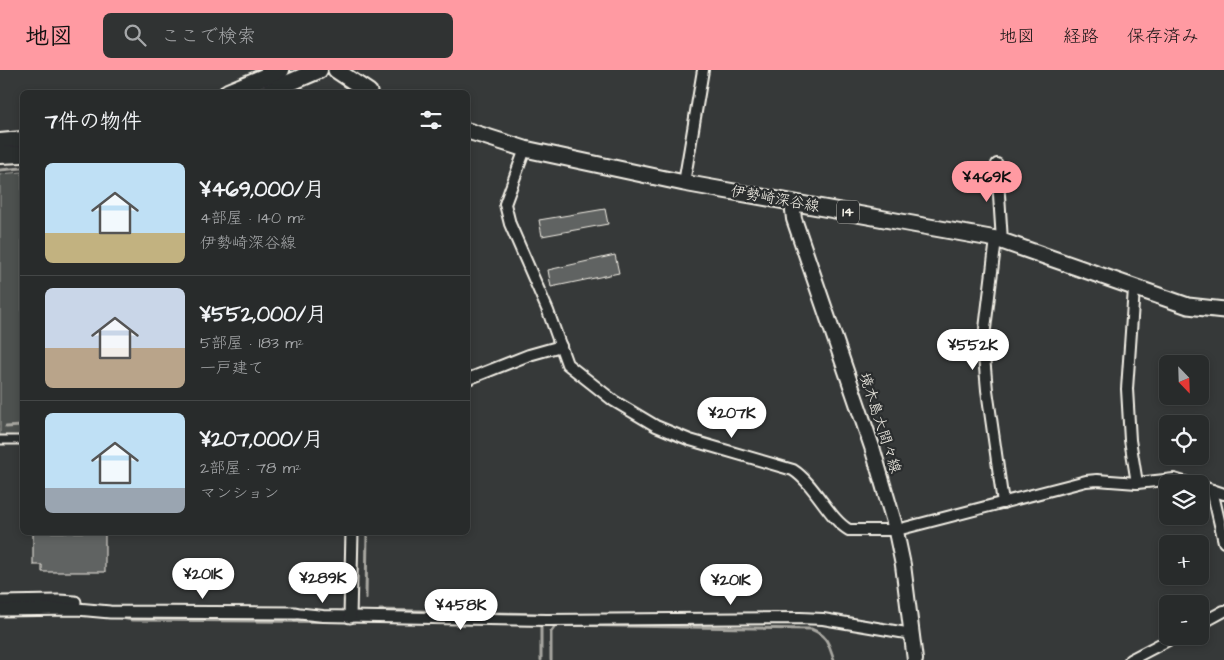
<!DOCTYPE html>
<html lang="ja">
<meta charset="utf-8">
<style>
body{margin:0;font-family:"Architects Daughter","Klee One",sans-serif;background:#303333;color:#f1f3f6;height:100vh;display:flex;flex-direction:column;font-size:19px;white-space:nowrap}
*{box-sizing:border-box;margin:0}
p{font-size:16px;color:#a5a7a9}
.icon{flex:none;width:28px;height:28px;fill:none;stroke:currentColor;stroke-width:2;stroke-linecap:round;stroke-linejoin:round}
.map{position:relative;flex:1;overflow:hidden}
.side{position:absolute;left:20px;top:20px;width:450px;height:445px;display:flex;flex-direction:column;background:#282b2b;border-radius:8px;box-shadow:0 2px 8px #0003,0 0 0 1px #444747}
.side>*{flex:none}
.needle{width:32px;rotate:157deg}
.fabs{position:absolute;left:1159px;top:285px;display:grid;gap:10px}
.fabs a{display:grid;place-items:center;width:50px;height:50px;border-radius:8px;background:#282b2b;box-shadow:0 2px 8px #0003,0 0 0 1px #444747;font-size:25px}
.price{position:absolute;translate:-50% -42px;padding:0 11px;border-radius:18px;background:#fff;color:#222;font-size:16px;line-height:32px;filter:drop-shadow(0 1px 2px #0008)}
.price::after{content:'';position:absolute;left:50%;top:30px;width:15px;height:11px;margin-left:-8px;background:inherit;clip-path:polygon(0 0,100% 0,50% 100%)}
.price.selected{background:#ff9aa2;color:#111}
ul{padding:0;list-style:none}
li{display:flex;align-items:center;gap:15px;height:125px;padding:0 25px}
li+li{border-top:1px solid #444747}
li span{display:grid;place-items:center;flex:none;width:140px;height:100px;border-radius:8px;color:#555}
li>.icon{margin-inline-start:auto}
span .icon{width:60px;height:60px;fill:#fffc;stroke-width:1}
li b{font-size:21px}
h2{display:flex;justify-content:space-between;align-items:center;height:60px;padding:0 25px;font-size:21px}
header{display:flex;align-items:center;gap:30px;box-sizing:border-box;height:70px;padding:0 25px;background:#ff9aa2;color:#111}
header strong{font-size:24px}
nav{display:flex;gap:28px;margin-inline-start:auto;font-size:18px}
.search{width:350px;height:45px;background:#303333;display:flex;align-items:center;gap:12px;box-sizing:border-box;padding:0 18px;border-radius:8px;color:#a5a7a9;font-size:19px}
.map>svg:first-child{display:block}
</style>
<header>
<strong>地図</strong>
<div class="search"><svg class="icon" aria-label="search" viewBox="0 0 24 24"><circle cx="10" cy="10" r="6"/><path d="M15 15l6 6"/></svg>ここで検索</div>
<nav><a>地図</a><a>経路</a><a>保存済み</a></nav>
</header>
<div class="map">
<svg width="1224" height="590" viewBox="0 0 1224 590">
<rect width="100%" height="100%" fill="#363939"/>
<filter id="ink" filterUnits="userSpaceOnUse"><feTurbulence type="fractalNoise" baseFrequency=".02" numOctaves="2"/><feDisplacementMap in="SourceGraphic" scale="10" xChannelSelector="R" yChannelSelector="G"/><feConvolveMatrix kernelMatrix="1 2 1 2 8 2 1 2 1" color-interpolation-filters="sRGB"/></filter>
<g filter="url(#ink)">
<!-- green -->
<polygon fill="#4e514f" stroke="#a1a19c" points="22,102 22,366 0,366 0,104"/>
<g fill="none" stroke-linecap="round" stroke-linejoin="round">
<!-- stream -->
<g stroke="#a8a7a1" stroke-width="3">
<polyline points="0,100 22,98"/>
<polyline points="6,357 22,356"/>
<polyline points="366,528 367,462"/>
<polyline points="380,540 537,544"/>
<polyline points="117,547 132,550 396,552"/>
<polyline points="537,554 541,556 541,590"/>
<path d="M 556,555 L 811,559 C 828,566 828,573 834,590"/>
<polyline points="551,590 551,562 556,555"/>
</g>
</g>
<!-- building -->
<g fill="#616362" stroke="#f4f1e8">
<polygon points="605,139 608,154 542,166 539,150"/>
<polygon points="615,185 619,203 551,217 548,200"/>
<polygon points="33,462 105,462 105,502 42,502 42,495 33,495"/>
</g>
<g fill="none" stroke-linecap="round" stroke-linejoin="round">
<!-- pedestrian casing -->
<g stroke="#f4f1e8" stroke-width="11">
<polyline id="pedestrian" points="0,370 22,370"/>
</g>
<!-- minor casing -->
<g stroke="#f4f1e8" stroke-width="14">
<g id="minor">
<path d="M 525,79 L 505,134 L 510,154 L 548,241 L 567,294 L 614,331 L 656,356 L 690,370 L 793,400 C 815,414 829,449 849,460 L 897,460 L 1086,411 L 1097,410 L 1137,413 L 1174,409 L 1191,414"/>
<polyline points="997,94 1002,171"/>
<polyline points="684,113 703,0"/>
<polyline points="996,169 983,275 987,320 1003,433"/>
<polyline points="1134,219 1127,319 1130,370 1137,413"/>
<polyline points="468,309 529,285 561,276"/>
<polyline points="1200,416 1224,424"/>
<polyline points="1212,420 1224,472"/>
<polyline points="295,543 323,546 547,550 800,548 823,549 912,564"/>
<polyline points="1200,554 1224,541"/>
<polyline points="1130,590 1176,566"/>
</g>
</g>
<!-- tertiary casing -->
<g stroke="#f4f1e8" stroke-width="15">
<g id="tertiary">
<polyline points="0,532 59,531 75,532"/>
<polyline points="0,540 77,539 110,542 295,543"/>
<polyline points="350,547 352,462"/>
</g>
</g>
<!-- secondary casing -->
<g stroke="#f4f1e8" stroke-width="18">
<polyline id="secondary" points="792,132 794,149 872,377 894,452 903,495 915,590"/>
</g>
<!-- primary casing -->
<g stroke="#f4f1e8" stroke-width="19">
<g id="primary">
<polyline points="336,0 369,22"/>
<polyline points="468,61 525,79 684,113 996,169 1188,236 1224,240"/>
</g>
</g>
<!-- trunk casing -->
<g stroke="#f4f1e8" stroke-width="20">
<g id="trunk">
<polyline points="228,22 281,0"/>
<polyline points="268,22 319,0"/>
<polyline points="0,72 22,70"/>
<polyline points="0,85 22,84"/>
</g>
</g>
<!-- pedestrian -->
<use href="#pedestrian" stroke="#2a2d2e" stroke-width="7"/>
<!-- minor -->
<use href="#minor" stroke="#2a2d2e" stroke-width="10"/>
<!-- tertiary -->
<use href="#tertiary" stroke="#2a2d2e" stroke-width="11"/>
<!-- secondary -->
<use href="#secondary" stroke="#2a2d2e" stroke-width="14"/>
<!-- primary -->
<use href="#primary" stroke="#2a2d2e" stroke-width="15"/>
<!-- trunk -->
<use href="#trunk" stroke="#2a2d2e" stroke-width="16"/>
</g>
</g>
<g text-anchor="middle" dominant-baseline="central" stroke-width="4.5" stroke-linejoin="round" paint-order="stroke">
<!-- shield labels -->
<rect fill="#2a2d2e" stroke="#b7b6b0" stroke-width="1" x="837" y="130.5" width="22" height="23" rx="4"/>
<g font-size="14" font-weight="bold" fill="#f4f1e8">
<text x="848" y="142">14</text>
</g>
<!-- street labels -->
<g font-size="15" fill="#f4f1e8" stroke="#2a2d2e">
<text transform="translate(775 129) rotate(10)">伊勢崎深谷線</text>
<text transform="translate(880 353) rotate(72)">境木島大間々線</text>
</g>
</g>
</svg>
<div class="fabs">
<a><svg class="needle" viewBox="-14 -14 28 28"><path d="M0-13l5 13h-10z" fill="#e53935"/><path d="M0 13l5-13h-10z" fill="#a5a7a9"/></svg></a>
<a><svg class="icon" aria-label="locate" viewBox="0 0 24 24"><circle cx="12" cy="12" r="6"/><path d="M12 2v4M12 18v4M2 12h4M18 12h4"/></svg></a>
<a><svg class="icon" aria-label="layers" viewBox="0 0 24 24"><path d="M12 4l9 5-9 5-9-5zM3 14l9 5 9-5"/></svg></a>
<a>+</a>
<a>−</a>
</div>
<b class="price selected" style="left:987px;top:133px">¥469K</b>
<b class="price" style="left:973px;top:301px">¥552K</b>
<b class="price" style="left:732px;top:369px">¥207K</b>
<b class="price" style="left:203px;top:530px">¥201K</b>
<b class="price" style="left:323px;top:534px">¥289K</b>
<b class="price" style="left:731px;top:536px">¥201K</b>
<b class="price" style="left:461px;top:561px">¥458K</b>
<section class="side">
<h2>7件の物件<svg class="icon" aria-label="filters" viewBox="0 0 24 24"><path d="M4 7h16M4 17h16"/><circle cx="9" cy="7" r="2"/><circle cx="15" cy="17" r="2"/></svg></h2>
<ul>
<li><span style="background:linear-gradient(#bfe0f5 70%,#c2b280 0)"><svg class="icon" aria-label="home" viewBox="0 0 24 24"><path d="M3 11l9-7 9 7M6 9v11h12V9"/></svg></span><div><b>¥469,000/月</b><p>4部屋 · 140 m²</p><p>伊勢崎深谷線</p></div></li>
<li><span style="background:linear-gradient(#c9d6e8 60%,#b9a48a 0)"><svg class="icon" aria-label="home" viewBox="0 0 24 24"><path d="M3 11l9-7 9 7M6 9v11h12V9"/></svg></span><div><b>¥552,000/月</b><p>5部屋 · 183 m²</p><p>一戸建て</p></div></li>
<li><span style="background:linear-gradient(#bfe0f5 75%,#9aa5b1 0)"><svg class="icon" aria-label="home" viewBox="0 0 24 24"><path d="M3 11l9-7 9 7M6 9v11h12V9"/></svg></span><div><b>¥207,000/月</b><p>2部屋 · 78 m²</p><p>マンション</p></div></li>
</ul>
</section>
</div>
